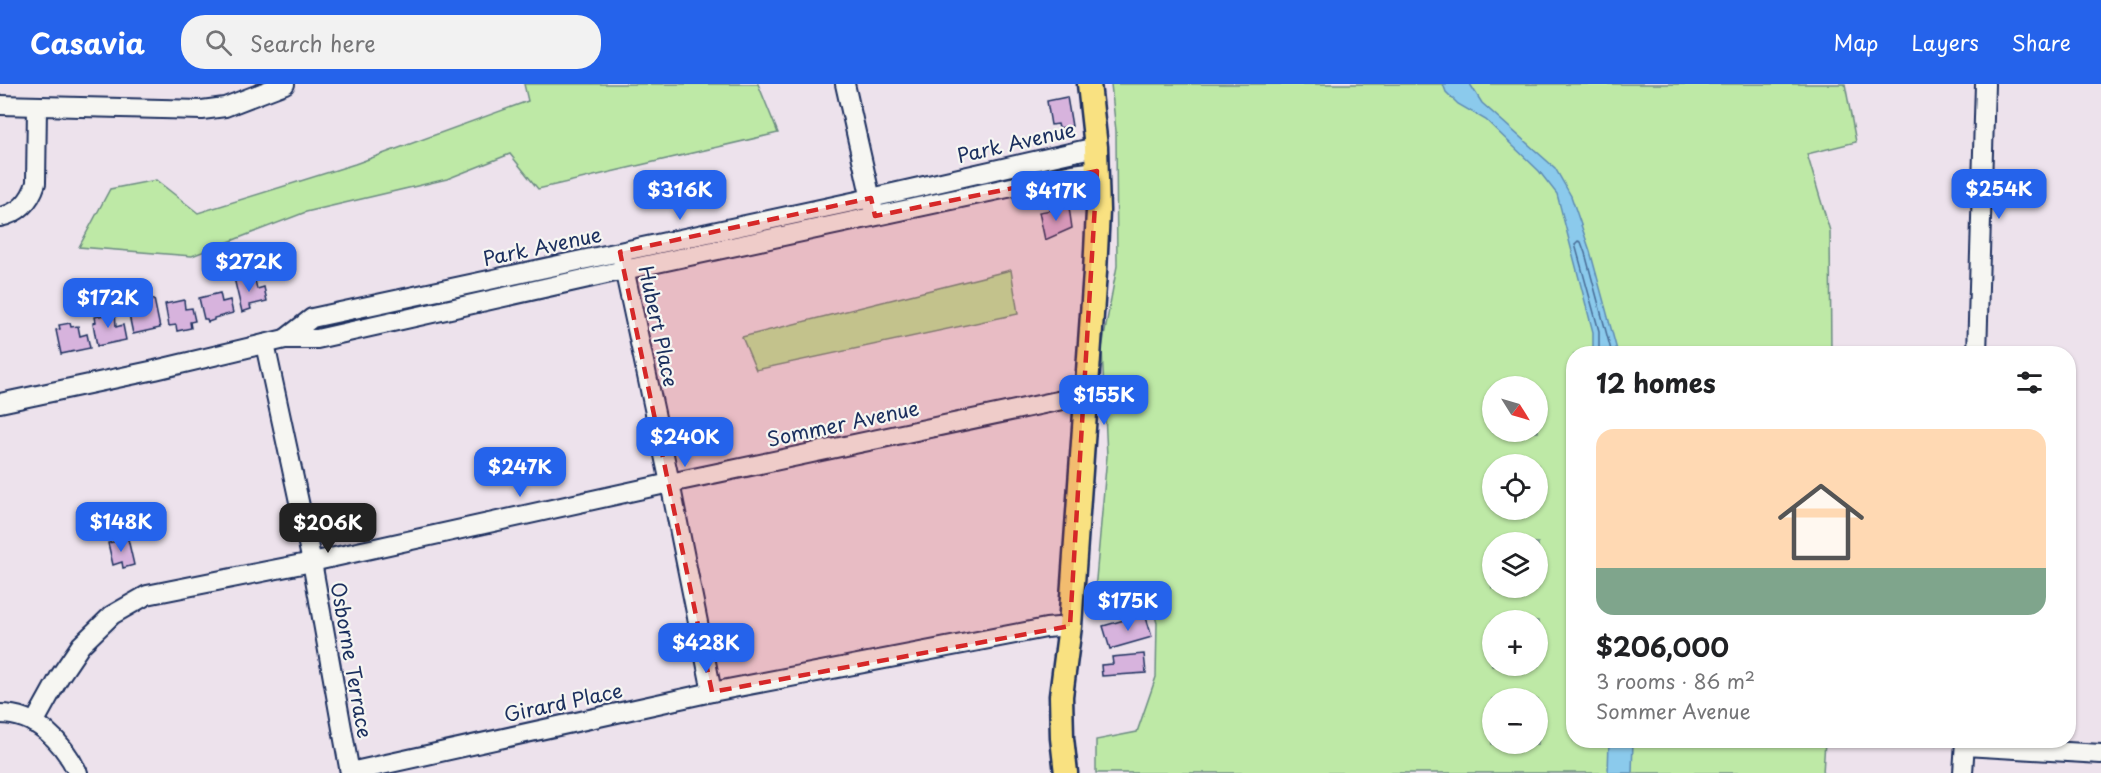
<!DOCTYPE html>
<meta charset="utf-8">
<style>
body{margin:0;font-family:"Playpen Sans",sans-serif;background:#f2f2f2;color:#202124;height:100vh;display:flex;flex-direction:column;font-size:22px;white-space:nowrap}
*{box-sizing:border-box;margin:0}
p{font-size:20px;color:#757577}
.icon{flex:none;width:33px;height:33px;fill:none;stroke:currentColor;stroke-width:2;stroke-linecap:round;stroke-linejoin:round}
.map{position:relative;flex:1;overflow:hidden}
.drawer{position:absolute;left:1566px;top:262px;width:510px;height:402px;display:flex;flex-direction:column;background:#fff;border-radius:24px;box-shadow:0 2px 4px #0004}
.drawer>*{flex:none}
.needle{width:39px;rotate:127deg}
.controls{position:absolute;left:1482px;top:292px;display:grid;gap:12px}
.controls a{display:grid;place-items:center;width:66px;height:66px;border-radius:50%;background:#fff;box-shadow:0 2px 4px #0004;font-size:30px}
.price{position:absolute;translate:-50% -51px;padding:0 14px;border-radius:12px;background:#2563eb;color:#fff;font-size:20px;line-height:39px;filter:drop-shadow(0 2px 3px #0008)}
.price::after{content:'';position:absolute;left:50%;top:36px;width:18px;height:14px;margin-left:-9px;background:inherit;clip-path:polygon(0 0,100% 0,50% 100%)}
.price.on{background:#222;color:#fff}
ul{padding:0;list-style:none}
li{display:grid;align-content:center;gap:12px;height:318px;padding:0 30px}
li+li{border-top:2px solid #e0e0e0}
li span{display:grid;place-items:center;height:186px;border-radius:18px;color:#555}
li>.icon{margin-inline-start:auto}
span .icon{width:108px;height:108px;fill:#fffc;stroke-width:1}
li b{font-size:26px}
h2{display:flex;justify-content:space-between;align-items:center;height:72px;padding:0 30px;font-size:26px}
header{display:flex;align-items:center;gap:36px;box-sizing:border-box;height:84px;padding:0 30px;background:#2563eb;color:#fff}
header strong{font-size:28px}
nav{display:flex;gap:33px;margin-inline-start:auto;font-size:21px}
.search{width:420px;height:54px;background:#f2f2f2;display:flex;align-items:center;gap:15px;box-sizing:border-box;padding:0 21px;border-radius:24px;color:#757577;font-size:22px}
.map>svg:first-child{display:block}
</style>
<header>
<strong>Casavia</strong>
<div class="search"><svg class="icon" aria-label="search" viewBox="0 0 24 24"><circle cx="10" cy="10" r="6"/><path d="M15 15l6 6"/></svg>Search here</div>
<nav><a>Map</a><a>Layers</a><a>Share</a></nav>
</header>
<div class="map">
<svg width="2101" height="689" viewBox="0 0 2101 689">
<rect width="100%" height="100%" fill="#ede2ec"/>
<filter id="ink" filterUnits="userSpaceOnUse"><feTurbulence type="fractalNoise" baseFrequency=".0167" numOctaves="2"/><feDisplacementMap in="SourceGraphic" scale="12" xChannelSelector="R" yChannelSelector="G"/><feConvolveMatrix kernelMatrix="1 2 1 2 8 2 1 2 1" color-interpolation-filters="sRGB"/></filter>
<g filter="url(#ink)">
<!-- green -->
<g fill="#bee9a6" stroke="#6c8c82" stroke-width="1.5" fill-rule="evenodd">
<polygon points="524,0 758,0 778,49 538,105 510,70 447,95 306,128 192,172 79,163 110,105 156,96 198,129 355,80 528,17"/>
<path d="M 1111,0 L 1845,0 L 1856,58 L 1807,70 L 1830,147 L 1831,270 L 1574,270 L 1574,657 L 1825,657 L 1823,689 L 1096,689 L 1096,656 L 1137,648 L 1156,593 L 1157,539 L 1151,518 L 1093,529 L 1107,372 L 1102,264 L 1117,182 L 1116,47 ZM 1492,303 L 1538,303 L 1538,348 L 1492,348 ZM 1492,381 L 1538,381 L 1538,426 L 1492,426 ZM 1492,459 L 1538,459 L 1538,504 L 1492,504 ZM 1492,537 L 1538,537 L 1538,582 L 1492,582 ZM 1492,615 L 1538,615 L 1538,660 L 1492,660 Z"/>
<polygon points="1011,186 1018,230 756,286 742,253"/>
</g>
<!-- water -->
<g fill="#8bcaec" stroke="#5e8cb3" stroke-width="1.5">
<polygon points="1443,0 1470,0 1482,19 1555,84 1571,112 1590,167 1618,270 1593,270 1593,248 1557,110 1539,87 1486,36 1458,20 1446,8"/>
<polygon points="1609,657 1633,657 1632,689 1608,689"/>
</g>
<g fill="none" stroke-linecap="round" stroke-linejoin="round">
<!-- shore -->
<polyline stroke="#486d97" stroke-width="1.5" points="1599,270 1599,247 1575,160 1578,157 1581,158 1585,169 1612,270"/>
</g>
<!-- building -->
<g fill="#d7b3dd" stroke="#1b2f5e" stroke-width="1.5">
<polygon points="1067,13 1072,42 1059,44 1058,40 1051,41 1047,17"/>
<polygon points="1069,123 1072,144 1045,156 1039,128"/>
<polygon points="248,191 249,197 255,196 257,205 264,203 267,217 250,221 251,225 242,228 234,194"/>
<polygon points="220,209 222,218 230,216 233,229 214,234 214,236 208,238 207,235 204,235 199,214"/>
<polygon points="154,215 160,244 133,250 127,221"/>
<polygon points="184,216 185,225 192,224 195,237 190,238 191,244 177,247 176,241 169,242 165,220"/>
<polygon points="115,226 116,243 123,241 126,256 97,262 93,239 96,238 95,233 104,231 103,228"/>
<polygon points="70,239 71,243 78,242 80,252 87,250 90,264 61,270 56,246 60,245 59,241"/>
<polygon points="128,455 134,481 123,484 122,478 113,481 108,459"/>
<polygon points="1145,530 1152,553 1110,565 1103,542"/>
<polygon points="1144,570 1146,589 1102,592 1101,581 1113,580 1112,573"/>
</g>
<g fill="none" stroke-linecap="round" stroke-linejoin="round">
<!-- minor casing -->
<g stroke="#1b2f5e" stroke-width="22">
<g id="minor">
<polyline points="845,0 873,124"/>
<polyline points="0,21 202,26 225,23 285,0"/>
<path d="M 0,133 C 19,129 30,118 36,99 L 37,22"/>
<polyline points="622,175 670,399 712,608"/>
<polyline points="285,255 312,234 871,114 1096,63"/>
<polyline points="265,260 312,478 350,689"/>
<polyline points="1977,270 1985,0"/>
<polyline points="0,319 155,286 285,255 317,255 624,186 1073,90 1097,87"/>
<path d="M 0,630 C 37,630 63,658 78,689"/>
<polyline points="34,639 60,592 81,561 112,531 147,511 312,478 670,399 1086,311"/>
<polyline points="1965,662 2101,670"/>
<polyline points="350,688 712,608 1046,544 1070,542"/>
<polyline points="1963,689 1965,657"/>
</g>
</g>
<!-- major casing -->
<g stroke="#1b2f5e" stroke-width="27">
<polyline id="major" points="1066,689 1062,654 1061,612 1070,542 1095,188 1098,127 1096,63 1089,0"/>
</g>
<!-- minor -->
<use href="#minor" stroke="#f6f6f2" stroke-width="18"/>
<!-- major -->
<use href="#major" stroke="#f9e181" stroke-width="22"/>
</g>
</g>
<!-- marked area -->
<path fill="#d62828" fill-opacity="0.2" stroke="#d62828" stroke-width="4.5" stroke-dasharray="12 8" stroke-linejoin="round" d="M 1097,87 L 1070,542 L 712,608 L 620,168 L 871,114 L 875,132 Z"/>
<g text-anchor="middle" dominant-baseline="central" stroke-width="4.5" stroke-linejoin="round" paint-order="stroke">
<!-- street labels -->
<g font-size="20" fill="#1b2f5e" stroke="#f6f6f2">
<text transform="translate(1016 58) rotate(-13)">Park Avenue</text>
<text transform="translate(542 162) rotate(-12)">Park Avenue</text>
<text transform="translate(659 242) rotate(78)">Hubert Place</text>
<text transform="translate(843 339) rotate(-12)">Sommer Avenue</text>
<text transform="translate(352 576) rotate(80)">Osborne Terrace</text>
<text transform="translate(563 618) rotate(-12)">Girard Place</text>
</g>
</g>
</svg>
<div class="controls">
<a><svg class="needle" viewBox="-14 -14 28 28"><path d="M0-13l5 13h-10z" fill="#e53935"/><path d="M0 13l5-13h-10z" fill="#757577"/></svg></a>
<a><svg class="icon" aria-label="locate" viewBox="0 0 24 24"><circle cx="12" cy="12" r="6"/><path d="M12 2v4M12 18v4M2 12h4M18 12h4"/></svg></a>
<a><svg class="icon" aria-label="layers" viewBox="0 0 24 24"><path d="M12 4l9 5-9 5-9-5zM3 14l9 5 9-5"/></svg></a>
<a>+</a>
<a>−</a>
</div>
<b class="price" style="left:1999px;top:136px">$254K</b>
<b class="price" style="left:680px;top:137px">$316K</b>
<b class="price" style="left:1056px;top:138px">$417K</b>
<b class="price" style="left:249px;top:209px">$272K</b>
<b class="price" style="left:108px;top:245px">$172K</b>
<b class="price" style="left:1104px;top:342px">$155K</b>
<b class="price" style="left:685px;top:384px">$240K</b>
<b class="price" style="left:520px;top:414px">$247K</b>
<b class="price" style="left:121px;top:469px">$148K</b>
<b class="price on" style="left:328px;top:470px">$206K</b>
<b class="price" style="left:1128px;top:548px">$175K</b>
<b class="price" style="left:706px;top:590px">$428K</b>
<section class="drawer">
<h2>12 homes<svg class="icon" aria-label="filters" viewBox="0 0 24 24"><path d="M4 7h16M4 17h16"/><circle cx="9" cy="7" r="2"/><circle cx="15" cy="17" r="2"/></svg></h2>
<ul>
<li><span style="background:linear-gradient(#ffd9b3 75%,#7fa58c 0)"><svg class="icon" aria-label="home" viewBox="0 0 24 24"><path d="M3 11l9-7 9 7M6 9v11h12V9"/></svg></span><div><b>$206,000</b><p>3 rooms · 86 m²</p><p>Sommer Avenue</p></div></li>
</ul>
</section>
</div>
